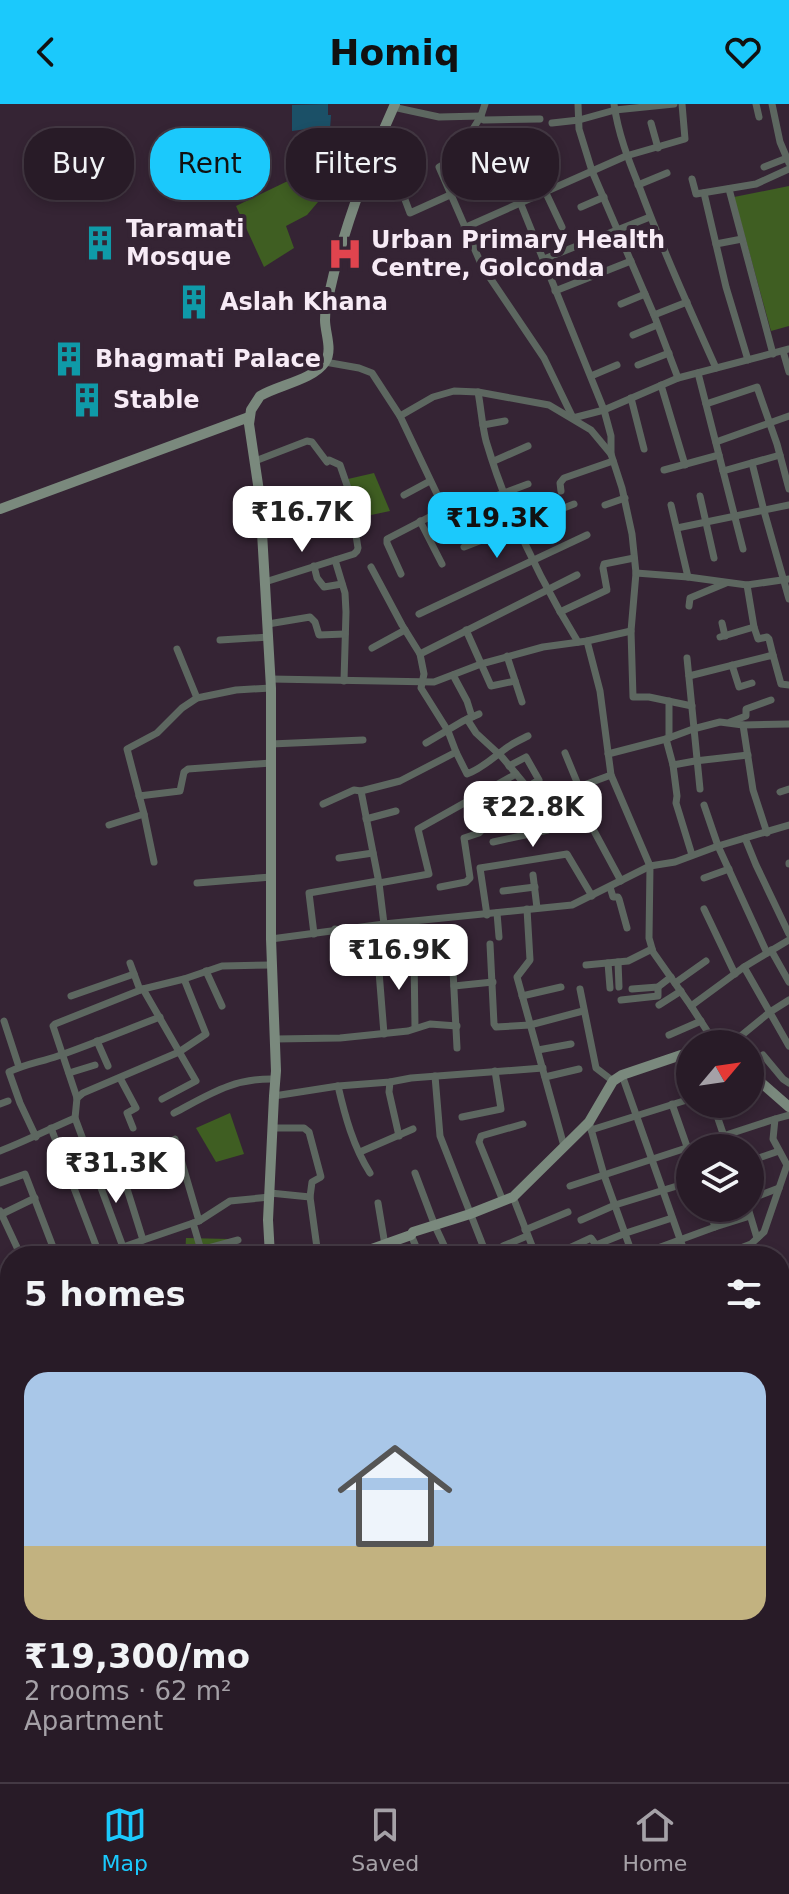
<!DOCTYPE html>
<meta charset="utf-8">
<style>
body{margin:0;font-family:"DejaVu Sans",sans-serif;background:#342833;color:#f1f3f6;height:100vh;display:flex;flex-direction:column;font-size:30px;white-space:nowrap}
*{box-sizing:border-box;margin:0}
p{font-size:26px;color:#a5a1a7}
.icon{flex:none;width:44px;height:44px;fill:none;stroke:currentColor;stroke-width:2;stroke-linecap:round;stroke-linejoin:round}
.map{position:relative;flex:1;overflow:hidden}
.side{position:absolute;left:0px;top:1142px;width:790px;height:536px;display:flex;flex-direction:column;background:#281b27;border-radius:32px 32px 0 0;box-shadow:0 4px 12px #0003,0 0 0 2px #443944}
.side>*{flex:none}
.top-card{position:absolute;left:24px;top:24px;width:742px;height:72px;display:flex;gap:16px}
.needle{width:52px;rotate:61deg}
.fabs{position:absolute;left:676px;top:926px;display:grid;gap:16px}
.fabs a{display:grid;place-items:center;width:88px;height:88px;border-radius:50%;background:#281b27;box-shadow:0 4px 12px #0003,0 0 0 2px #443944;font-size:40px}
.price{position:absolute;translate:-50% -68px;padding:0 18px;border-radius:16px;background:#fff;color:#222;font-size:26px;line-height:52px;filter:drop-shadow(0 2px 4px #0008)}
.price::after{content:'';position:absolute;left:50%;top:48px;width:24px;height:18px;margin-left:-12px;background:inherit;clip-path:polygon(0 0,100% 0,50% 100%)}
.price.selected{background:#1bc9fc;color:#111}
ul{padding:0;list-style:none}
li{display:grid;align-content:center;gap:16px;height:424px;padding:0 24px}
li+li{border-top:2px solid #443944}
li span{display:grid;place-items:center;height:248px;border-radius:24px;color:#555}
li>.icon{margin-inline-start:auto}
span .icon{width:144px;height:144px;fill:#fffc;stroke-width:1}
li b{font-size:34px}
h2{display:flex;justify-content:space-between;align-items:center;height:96px;padding:0 24px;font-size:34px}
.pill{padding:0 28px;border-radius:32px;background:#281b27;box-shadow:0 4px 12px #0003,0 0 0 2px #443944;font-size:28px;line-height:72px}
.pill.selected{background:#1bc9fc;color:#111}
header{display:flex;justify-content:space-between;align-items:center;height:104px;padding:0 24px;background:#1bc9fc;color:#111;font-size:36px;font-weight:800}
.dock{display:flex;justify-content:space-around;align-items:center;height:112px;border-top:2px solid #443944;background:#281b27;font-size:22px;color:#a5a1a7}
.dock a{display:grid;justify-items:center;gap:4px}
.dock .selected{color:#1bc9fc}
.map>svg:first-child{display:block}
</style>
<header><svg class="icon" aria-label="back" viewBox="0 0 24 24"><path d="M15 5l-7 7 7 7"/></svg>Homiq<svg class="icon" aria-label="heart" viewBox="0 0 24 24"><path d="M12 20l-8-8c-3-5 5-10 8-4 3-6 11-1 8 4z"/></svg></header>
<div class="map">
<svg width="789" height="1678" viewBox="0 0 789 1678">
<rect width="100%" height="100%" fill="#352434"/>
<!-- green -->
<g fill="#3f5e22">
<polygon points="317,63 329,85 307,111 286,122 294,144 264,163 236,102"/>
<polygon points="789,82 789,222 771,227 734,93"/>
<polygon points="374,369 390,407 357,414 348,375"/>
<polygon points="230,1009 244,1050 216,1058 196,1024"/>
<polygon points="186,1134 229,1135 229,1152 185,1152"/>
</g>
<!-- water -->
<g fill="#1b5067">
<polygon points="328,0 328,11 331,11 330,25 318,26 314,24 292,27 292,1"/>
<polygon points="436,1668 671,1668 685,1678 441,1678"/>
</g>
<g fill="none" stroke-linecap="round" stroke-linejoin="round">
<!-- canal -->
<polyline stroke="#1b5067" stroke-width="7" points="780,1469 789,1463"/>
<!-- street -->
<g stroke="#5d6760" stroke-width="7">
<polyline points="485,0 481,12 455,54 439,63 482,162 544,254 573,314 604,306 678,274 789,245"/>
<polyline points="578,0 579,25 592,67 654,211 678,274"/>
<path d="M 614,0 C 618,29 628,55 639,82 C 662,144 689,204 716,264"/>
<polyline points="756,0 759,13"/>
<polyline points="772,0 780,38 789,59"/>
<polyline points="393,3 439,13 481,12"/>
<polyline points="480,14 484,16 540,15"/>
<polyline points="552,19 579,16 615,6 674,0"/>
<polyline points="651,19 658,44"/>
<polyline points="382,31 397,36"/>
<polyline points="527,43 545,87 562,123"/>
<polyline points="495,49 520,98 604,306 611,332 611,350"/>
<polyline points="764,63 787,54"/>
<polyline points="364,73 401,85 410,109 450,91"/>
<polyline points="692,75 696,90 756,80 789,65"/>
<polyline points="638,81 667,69"/>
<polyline points="729,85 773,250"/>
<polyline points="704,89 726,183 748,256"/>
<polyline points="581,103 604,93"/>
<polyline points="464,124 626,52 685,35 682,0"/>
<polyline points="716,140 742,135"/>
<polyline points="544,155 650,113"/>
<polyline points="555,187 631,157"/>
<polyline points="621,200 645,190"/>
<polyline points="654,211 687,198"/>
<polyline points="633,231 657,221"/>
<polyline points="783,247 789,268"/>
<polyline points="325,258 359,264 372,269 400,312 446,409 453,408 528,380"/>
<polyline points="638,261 669,249"/>
<polyline points="698,269 743,445"/>
<polyline points="591,272 617,261"/>
<polyline points="661,281 685,361"/>
<path d="M 478,288 C 481,304 482,321 486,337 C 507,408 540,476 578,538"/>
<polyline points="631,294 644,345"/>
<polyline points="706,300 757,283 777,340 789,385"/>
<polyline points="400,312 433,293 454,287 478,288 549,301 591,326 611,350 622,384 632,430 636,469 631,527 633,593 649,593 692,602"/>
<polyline points="483,321 505,317"/>
<polyline points="716,338 789,312"/>
<polyline points="255,357 307,337 312,338 327,358 329,356 340,361 349,387 358,444 357,447 354,450 265,478"/>
<polyline points="494,357 528,342"/>
<polyline points="752,359 764,407 789,495"/>
<polyline points="664,366 719,351"/>
<polyline points="723,367 780,351"/>
<polyline points="561,387 560,379 564,374 613,357"/>
<polyline points="404,391 430,377"/>
<polyline points="700,392 714,454"/>
<polyline points="605,401 625,394"/>
<polyline points="671,401 688,473"/>
<polyline points="420,417 442,460"/>
<polyline points="677,424 789,401"/>
<polyline points="464,443 574,400"/>
<polyline points="335,456 345,489 346,508 344,577"/>
<polyline points="314,462 317,474 324,483 342,480"/>
<polyline points="636,469 688,473 747,481 789,475"/>
<polyline points="401,470 387,439 387,435 443,406"/>
<polyline points="689,502 690,494 726,479"/>
<polyline points="560,508 607,486 603,464 604,460 634,454"/>
<polyline points="419,510 587,431"/>
<polyline points="722,519 725,532"/>
<polyline points="268,520 310,513 315,518 319,531 345,530"/>
<polyline points="754,523 758,535 767,533 769,535 773,551"/>
<polyline points="466,526 491,582 515,577"/>
<polyline points="720,533 754,523 747,481"/>
<polyline points="220,536 269,533"/>
<polyline points="587,537 600,587 611,671 650,762 649,834 653,848 691,902 713,936"/>
<polyline points="372,544 405,526"/>
<polyline points="177,545 197,594"/>
<polyline points="420,550 577,471"/>
<polyline points="507,552 522,598"/>
<polyline points="687,554 700,685"/>
<polyline points="732,561 739,583 752,579"/>
<polyline points="453,571 467,597 472,613"/>
<polyline points="689,572 773,551 781,580 789,581"/>
<polyline points="271,575 434,578 481,560 543,543 587,537 631,527"/>
<polyline points="669,597 669,634"/>
<polyline points="467,615 476,629 502,653 527,683 534,679 541,697 611,671"/>
<polyline points="730,618 746,612 746,605 771,596"/>
<polyline points="743,621 753,686 767,729"/>
<polyline points="666,635 673,661 695,657 748,651"/>
<polyline points="426,639 463,617 479,610"/>
<polyline points="271,640 363,636"/>
<path d="M 456,648 L 467,670 C 481,665 493,654 505,645 C 511,640 520,636 528,632"/>
<polyline points="565,649 579,683"/>
<polyline points="608,650 666,635 693,625 720,618 743,621 789,620"/>
<polyline points="673,661 677,692 676,699 692,751"/>
<polyline points="509,662 526,653 539,676 534,679"/>
<polyline points="361,687 379,779 384,820"/>
<polyline points="780,688 789,685"/>
<polyline points="139,692 180,687 184,668 188,665 271,659"/>
<polyline points="541,697 550,723 564,716 566,718 582,710 571,686"/>
<polyline points="323,700 354,686 361,687 400,677 456,648 448,627 421,584 424,570 420,550 402,521 371,463"/>
<polyline points="704,701 718,742 767,849"/>
<polyline points="366,715 396,707"/>
<polyline points="109,721 144,710"/>
<polyline points="593,725 621,777"/>
<polyline points="745,734 756,761 789,830"/>
<polyline points="493,738 548,726 551,723"/>
<polyline points="339,754 373,749"/>
<polyline points="154,758 144,710 127,645 157,629 182,604 197,594 236,586 271,584"/>
<polyline points="789,759 789,760"/>
<polyline points="533,771 537,804"/>
<polyline points="704,774 729,765"/>
<polyline points="197,779 271,773"/>
<polyline points="379,779 429,770 418,725 516,670"/>
<polyline points="440,783 466,778 470,774 464,734 479,729 481,727 471,695"/>
<polyline points="610,783 613,793 618,793 619,795 627,824"/>
<polyline points="503,787 535,783"/>
<polyline points="527,805 530,856 517,873 564,1042"/>
<polyline points="704,805 735,870"/>
<polyline points="497,809 499,833"/>
<polyline points="487,811 480,764 567,750 592,792"/>
<polyline points="335,825 336,860 452,847 457,944"/>
<polyline points="314,830 309,789 378,777"/>
<polyline points="271,835 384,820 572,801 650,762 675,758 718,742 789,721"/>
<polyline points="490,840 494,920 496,923 530,921 583,907"/>
<polyline points="771,846 789,878"/>
<polyline points="414,852 415,923"/>
<polyline points="378,855 384,930"/>
<polyline points="618,858 619,883"/>
<polyline points="130,859 140,886"/>
<polyline points="608,859 610,884"/>
<polyline points="586,861 628,857 652,845"/>
<polyline points="744,863 789,942"/>
<polyline points="206,867 222,902"/>
<polyline points="675,879 706,857"/>
<polyline points="454,882 493,878"/>
<polyline points="143,885 196,977 162,995"/>
<polyline points="580,885 596,964 613,977"/>
<polyline points="632,885 658,883 671,873"/>
<polyline points="71,892 134,870"/>
<polyline points="522,892 561,883"/>
<polyline points="621,896 658,892 658,883"/>
<polyline points="659,901 681,887"/>
<polyline points="691,902 744,863 789,836"/>
<polyline points="4,917 19,963"/>
<polyline points="669,931 701,917"/>
<polyline points="275,935 340,934 408,927 430,920 457,922"/>
<polyline points="97,937 108,962"/>
<polyline points="731,940 770,908 789,896"/>
<polyline points="538,946 571,940"/>
<polyline points="763,951 783,975 789,979"/>
<polyline points="69,969 95,961"/>
<polyline points="622,971 686,1152"/>
<polyline points="435,972 440,1032 487,1152"/>
<polyline points="545,973 579,965"/>
<polyline points="120,974 136,1004 127,1009 133,1024"/>
<polyline points="390,978 389,988 399,1032"/>
<path d="M 338,982 C 345,1012 353,1042 370,1069"/>
<polyline points="274,992 338,982 390,978 411,974 543,964"/>
<polyline points="77,994 83,989 179,948 206,930 184,875"/>
<polyline points="0,1000 8,997"/>
<polyline points="672,1000 690,1051"/>
<polyline points="713,1000 728,1044"/>
<path d="M 174,1009 C 210,990 233,974 275,975"/>
<polyline points="462,1013 501,1005 495,967"/>
<polyline points="589,1018 604,1071 633,1152"/>
<polyline points="51,1024 100,1152"/>
<polyline points="272,1024 304,1024 309,1028 321,1073 312,1078 310,1093 318,1151"/>
<polyline points="591,1026 690,995"/>
<path d="M 36,1033 L 20,999 L 9,968 C 25,960 41,958 58,952 C 92,940 126,926 160,913"/>
<polyline points="175,1035 199,1117"/>
<polyline points="113,1040 143,1136"/>
<path d="M 0,1047 C 26,1037 49,1025 75,1014"/>
<polyline points="360,1048 413,1025"/>
<polyline points="750,1057 779,1047"/>
<polyline points="415,1069 435,1122 449,1152"/>
<polyline points="0,1079 25,1070 53,1143 59,1152"/>
<polyline points="570,1082 775,1015"/>
<polyline points="270,1089 310,1093"/>
<polyline points="513,1093 536,1152"/>
<polyline points="750,1095 779,1084"/>
<polyline points="503,1097 479,1038 481,1032 523,1020"/>
<polyline points="378,1099 385,1141"/>
<polyline points="709,1104 715,1123"/>
<polyline points="748,1104 757,1134"/>
<polyline points="0,1107 21,1152"/>
<polyline points="2,1110 35,1094"/>
<polyline points="581,1116 615,1101 690,1078"/>
<polyline points="193,1119 201,1146 238,1136"/>
<polyline points="525,1126 568,1108"/>
<polyline points="411,1131 420,1152"/>
<polyline points="503,1142 527,1132"/>
<polyline points="123,1143 75,1014 77,994 53,922 55,920 143,885 184,875 222,862 272,861"/>
<polyline points="103,1152 123,1143 199,1117 230,1097 270,1093"/>
<polyline points="552,1152 591,1134 596,1141 626,1129 672,1114"/>
<polyline points="636,1152 715,1123 750,1112"/>
<polyline points="720,1152 751,1140 764,1128 787,1061 773,1035 775,1015 789,1011"/>
<polyline points="0,1191 10,1186"/>
<polyline points="780,1203 789,1217"/>
<polyline points="0,1255 10,1278"/>
<polyline points="780,1284 789,1279"/>
<polyline points="0,1296 10,1293"/>
<polyline points="780,1329 789,1325"/>
<polyline points="0,1378 2,1382"/>
<polyline points="780,1382 789,1396"/>
<polyline points="0,1425 10,1419"/>
<polyline points="0,1467 10,1486"/>
<polyline points="780,1474 789,1467"/>
<polyline points="0,1523 10,1517"/>
<polyline points="789,1525 785,1531 789,1537"/>
<polyline points="0,1582 10,1576"/>
<polyline points="780,1585 789,1594"/>
<polyline points="0,1639 10,1633"/>
<polyline points="780,1640 789,1650"/>
<polyline points="0,1658 10,1659"/>
<polyline points="780,1658 789,1651"/>
<polyline points="88,1668 96,1668"/>
<polyline points="192,1668 196,1678"/>
<polyline points="268,1668 272,1678"/>
<polyline points="364,1668 371,1678"/>
<polyline points="729,1668 737,1678"/>
<polyline points="224,1678 247,1668"/>
<polyline points="315,1678 328,1668"/>
<polyline points="754,1678 767,1668"/>
</g>
<!-- secondary -->
<g stroke="#7a897d" stroke-width="10">
<polyline points="0,405 249,313"/>
<polyline points="706,940 713,936 717,940"/>
<polyline points="750,969 789,1003"/>
<path d="M 270,1152 L 268,1116 L 274,992 L 276,967 L 271,835 L 271,584 L 260,394 L 249,320 L 251,306 L 260,292 C 278,281 313,276 325,258 C 333,246 325,229 325,216 C 325,206 327,196 330,186 C 344,122 368,60 395,0"/>
<polyline points="307,1152 369,1146 411,1131 413,1128 470,1110 513,1093 581,1026 589,1018 613,977 622,971 690,948"/>
<polyline points="407,1668 414,1678"/>
</g>
</g>
<!-- icons -->
<defs>
<g id="building-bare" transform="scale(2.76)"><path d="M-4-6H4V6H1V3H-1V6H-4ZM-2.5-4.3h1.7v1.8h-1.7ZM.8-4.3h1.7v1.8H.8ZM-2.5-1h1.7V.8h-1.7ZM.8-1h1.7V.8H.8Z" fill="#0f9aa8" stroke="#352434" stroke-width="2.5" paint-order="stroke"/></g>
<g id="hospital-bare" transform="scale(2.76)"><path d="M-5-5h3v3.5h4V-5h3V5h-3V1.5h-4V5h-3Z" fill="#e0444e" stroke="#352434" stroke-width="2.5" paint-order="stroke"/></g>
</defs>
<g fill-rule="evenodd">
<use href="#building-bare" x="100" y="139"/>
<use href="#hospital-bare" x="345" y="150"/>
<use href="#building-bare" x="194" y="198"/>
<use href="#building-bare" x="69" y="255"/>
<use href="#building-bare" x="87" y="296"/>
</g>
<g text-anchor="middle" dominant-baseline="central" stroke-width="8" stroke-linejoin="round" paint-order="stroke">
<!-- poi labels -->
<g font-size="24" font-weight="bold" fill="#f7ebf6" stroke="#352434" text-anchor="start">
<text x="126" y="125">Taramati<tspan x="126" dy="28">Mosque</tspan></text>
<text x="371" y="136">Urban Primary Health<tspan x="371" dy="28">Centre, Golconda</tspan></text>
<text x="220" y="198">Aslah Khana</text>
<text x="95" y="255">Bhagmati Palace</text>
<text x="113" y="296">Stable</text>
</g>
</g>
</svg>
<div class="fabs">
<a><svg class="needle" viewBox="-14 -14 28 28"><path d="M0-13l5 13h-10z" fill="#e53935"/><path d="M0 13l5-13h-10z" fill="#a5a1a7"/></svg></a>
<a><svg class="icon" aria-label="layers" viewBox="0 0 24 24"><path d="M12 4l9 5-9 5-9-5zM3 14l9 5 9-5"/></svg></a>
</div>
<b class="price" style="left:302px;top:450px">₹16.7K</b>
<b class="price selected" style="left:497px;top:456px">₹19.3K</b>
<b class="price" style="left:533px;top:745px">₹22.8K</b>
<b class="price" style="left:399px;top:888px">₹16.9K</b>
<b class="price" style="left:116px;top:1101px">₹31.3K</b>
<div class="top-card">
<a class="pill">Buy</a>
<a class="pill selected">Rent</a>
<a class="pill">Filters</a>
<a class="pill">New</a>
</div>
<section class="side">
<h2>5 homes<svg class="icon" aria-label="filters" viewBox="0 0 24 24"><path d="M4 7h16M4 17h16"/><circle cx="9" cy="7" r="2"/><circle cx="15" cy="17" r="2"/></svg></h2>
<ul>
<li><span style="background:linear-gradient(#a9c7e8 70%,#c2b280 0)"><svg class="icon" aria-label="home" viewBox="0 0 24 24"><path d="M3 11l9-7 9 7M6 9v11h12V9"/></svg></span><div><b>₹19,300/mo</b><p>2 rooms · 62 m²</p><p>Apartment</p></div></li>
</ul>
</section>
</div>
<nav class="dock">
<a class="selected"><svg class="icon" aria-label="map" viewBox="0 0 24 24"><path d="M3 6l6-2 6 2 6-2v14l-6 2-6-2-6 2zM9 4v14M15 6v14"/></svg>Map</a>
<a><svg class="icon" aria-label="saved" viewBox="0 0 24 24"><path d="M7 4h10v16l-5-4-5 4z"/></svg>Saved</a>
<a><svg class="icon" aria-label="home" viewBox="0 0 24 24"><path d="M3 11l9-7 9 7M6 9v11h12V9"/></svg>Home</a>
</nav>
